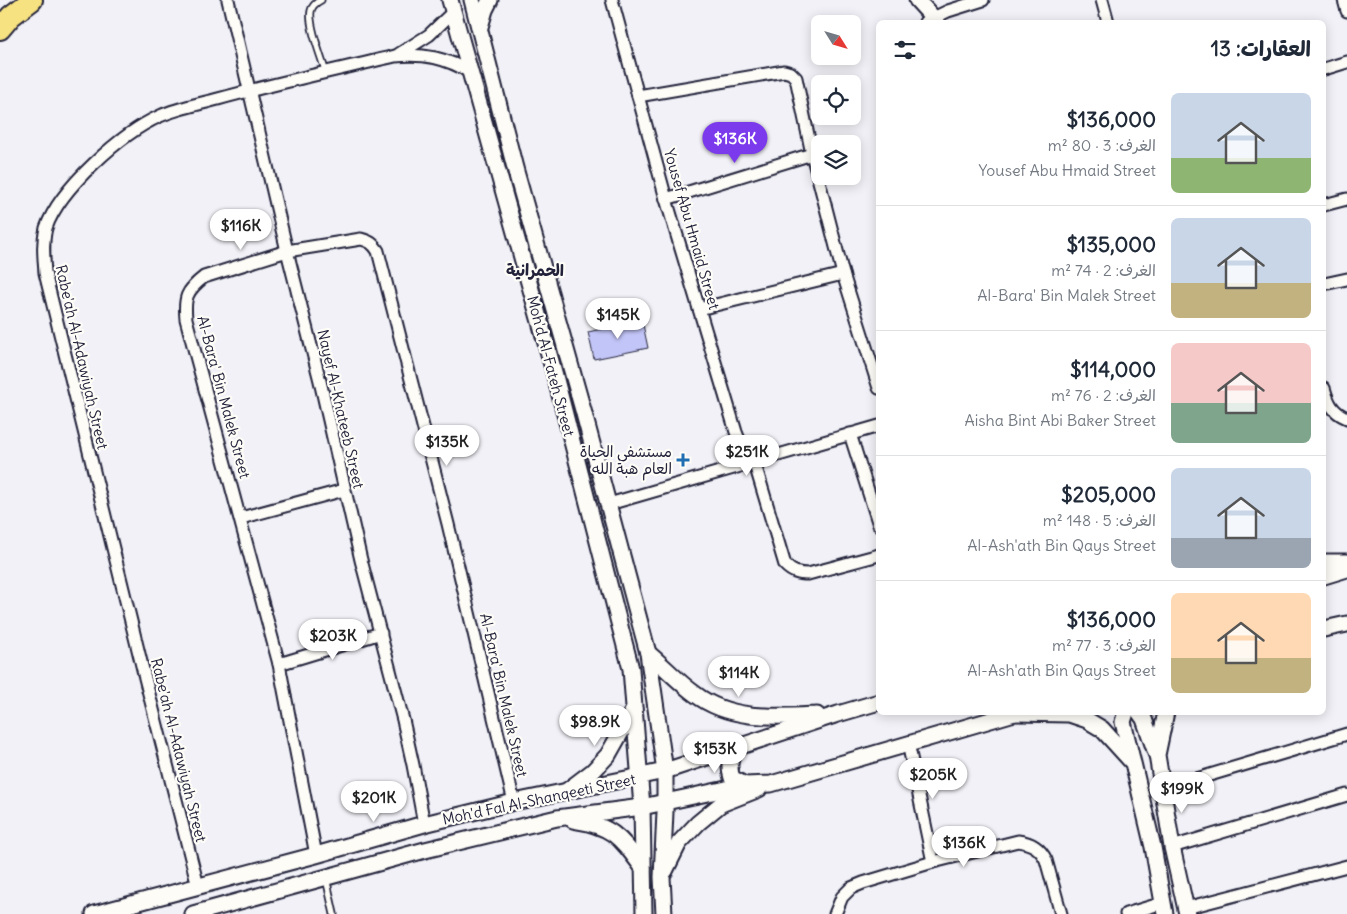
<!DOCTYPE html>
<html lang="ar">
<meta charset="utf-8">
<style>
body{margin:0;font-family:Delius,"Playpen Sans Arabic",sans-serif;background:#f6f6f7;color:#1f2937;direction:rtl;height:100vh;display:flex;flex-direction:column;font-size:19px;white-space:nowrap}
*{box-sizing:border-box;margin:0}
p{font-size:16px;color:#747a83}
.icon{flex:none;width:28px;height:28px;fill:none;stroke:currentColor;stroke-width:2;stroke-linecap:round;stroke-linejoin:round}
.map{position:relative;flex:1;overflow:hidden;direction:ltr}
.panel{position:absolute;left:876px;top:20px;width:450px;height:695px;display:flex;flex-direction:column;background:#fff;border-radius:8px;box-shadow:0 2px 12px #0003;direction:rtl}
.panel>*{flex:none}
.needle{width:32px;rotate:127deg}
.tools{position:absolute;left:811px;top:15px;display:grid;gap:10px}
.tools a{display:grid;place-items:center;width:50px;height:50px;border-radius:8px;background:#fff;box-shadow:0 2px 12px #0003;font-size:25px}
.price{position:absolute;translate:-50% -42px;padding:0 11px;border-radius:18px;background:#fff;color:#222;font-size:16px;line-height:32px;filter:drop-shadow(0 1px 2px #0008)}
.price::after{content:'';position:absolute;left:50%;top:30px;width:15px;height:11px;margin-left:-8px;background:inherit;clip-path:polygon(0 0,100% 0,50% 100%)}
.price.on{background:#7c3aed;color:#fff}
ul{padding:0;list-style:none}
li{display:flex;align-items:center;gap:15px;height:125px;padding:0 15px}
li+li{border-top:1px solid #e0e1e3}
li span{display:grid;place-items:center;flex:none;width:140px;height:100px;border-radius:8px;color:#555}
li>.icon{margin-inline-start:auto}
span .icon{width:60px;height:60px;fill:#fffc;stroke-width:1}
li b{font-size:21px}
h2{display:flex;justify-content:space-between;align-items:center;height:60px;padding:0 15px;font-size:21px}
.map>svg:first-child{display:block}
</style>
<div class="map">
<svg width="1347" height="914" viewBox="0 0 1347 914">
<rect width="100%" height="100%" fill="#f1f1f7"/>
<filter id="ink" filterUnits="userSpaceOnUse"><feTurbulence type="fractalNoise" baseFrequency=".02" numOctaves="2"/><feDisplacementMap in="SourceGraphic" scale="10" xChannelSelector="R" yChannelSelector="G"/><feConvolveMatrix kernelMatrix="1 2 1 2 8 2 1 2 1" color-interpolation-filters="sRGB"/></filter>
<g filter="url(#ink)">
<!-- building -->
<polygon fill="#c2c5f7" stroke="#22223b" points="642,320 648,348 594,359 588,332"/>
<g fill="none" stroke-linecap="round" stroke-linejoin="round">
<!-- lane casing -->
<g stroke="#22223b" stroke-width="9">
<g id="lane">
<path d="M 321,0 C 317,2 312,6 311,11 C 308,25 322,59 326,73"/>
<polyline points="326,878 334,914"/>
</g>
</g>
<!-- street casing -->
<g stroke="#22223b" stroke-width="15">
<g id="street">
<polyline points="228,0 287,251 320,381 361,560 403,720 413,765 424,824"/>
<path d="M 612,0 L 666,199 L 736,432 L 742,447 L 754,461 L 785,565 C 792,572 798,574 808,574 L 879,555"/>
<polyline points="1102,0 1108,22"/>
<polyline points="1344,0 1347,11"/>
<polyline points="925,22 948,11 983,0"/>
<polyline points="399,54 429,35 453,12"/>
<polyline points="1324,69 1347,62"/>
<polyline points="638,96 784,71 791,73 796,78 812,154 843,274 879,388"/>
<polyline points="666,199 812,154"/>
<polyline points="1324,205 1347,199"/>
<polyline points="1324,284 1347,279"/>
<polyline points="699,309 843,274"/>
<path d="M 1324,388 C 1328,402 1332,412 1347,418"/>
<polyline points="850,434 879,525"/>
<polyline points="609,504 879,426"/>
<polyline points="241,518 344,490"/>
<polyline points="279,664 381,633"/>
<polyline points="908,743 933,862"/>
<polyline points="1163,789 1347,734"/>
<polyline points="1172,847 1347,795"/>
<path d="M 316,855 L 279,664 L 186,319 C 184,298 186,291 204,277 L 287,251 L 361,239 C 369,241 373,243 378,251 L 448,524 L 514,802"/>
<path d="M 198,886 L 145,678 L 45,273 C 44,258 42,243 46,228 C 60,188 122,133 160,116 C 178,108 200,104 218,99 C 277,83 336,70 395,56 C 424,53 447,58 471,73"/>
<polyline points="1186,908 1347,866"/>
<path d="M 835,914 L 842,897 L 851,888 L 863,883 L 933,862 L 1018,841 C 1032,843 1040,848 1046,860 L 1061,914"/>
<polyline points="1126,914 1163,903"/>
</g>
</g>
<!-- secondary casing -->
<g stroke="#22223b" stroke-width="19">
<g id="secondary">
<polyline points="450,0 554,372 631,669 642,807 644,914"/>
<polyline points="472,0 515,168 583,410 648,653 665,771 665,812 662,877 664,914"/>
<polyline points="917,0 937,22"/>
<polyline points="480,27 485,10 490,0"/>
<polyline points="1324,562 1347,562"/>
<polyline points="1324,576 1347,569"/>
<polyline points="1324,629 1347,624"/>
<path d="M 648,653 C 664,666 678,682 695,694 C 730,721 775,717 817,715"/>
<polyline points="1126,712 1123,722 1132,759"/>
<polyline points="1139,712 1144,719 1156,753"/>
<polyline points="1166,712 1157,755 1172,847 1187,914"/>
<polyline points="1016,713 1069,714 1087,720 1102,729 1133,763 1153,847 1165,914"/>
<path d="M 736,748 C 730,758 728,766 732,778 L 745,785"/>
<polyline points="568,790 593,771 608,755 634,709"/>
<path d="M 573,820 C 613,826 620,837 643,868"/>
<polyline points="665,871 679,843 698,823 721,804 759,789"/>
<polyline points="94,914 316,855 424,824 514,802 665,771 838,714 879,702"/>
<polyline points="193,914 425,850 557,818 642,807 745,785 771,784 1018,712"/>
</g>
</g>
<!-- highway casing -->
<g stroke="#22223b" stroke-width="24">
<polyline id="highway" points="0,29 11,16 32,0"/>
</g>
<!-- lane -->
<use href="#lane" stroke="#fdfcf7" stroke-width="5.5"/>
<!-- street -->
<use href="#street" stroke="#fdfcf7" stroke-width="11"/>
<!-- secondary -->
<use href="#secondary" stroke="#fdfcf7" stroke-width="15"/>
<!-- highway -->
<use href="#highway" stroke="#f7e281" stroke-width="20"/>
</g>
</g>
<!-- markers -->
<path fill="#1f6fb2" stroke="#fdfcf7" stroke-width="2" d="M680.5 452.5h5v5h5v5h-5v5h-5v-5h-5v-5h5z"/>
<g text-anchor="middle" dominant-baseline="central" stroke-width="4.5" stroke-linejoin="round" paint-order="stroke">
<!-- street labels -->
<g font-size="15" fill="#22223b" stroke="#fdfcf7">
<text transform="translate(692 229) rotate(74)">Yousef Abu Hmaid Street</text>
<text transform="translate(82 357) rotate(77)">Rabe'ah Al-Adawiyah Street</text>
<text transform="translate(551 366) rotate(75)">Moh'd Al-Fateh Street</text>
<text transform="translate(224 397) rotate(75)">Al-Bara' Bin Malek Street</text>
<text transform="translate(341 409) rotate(77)">Nayef Al-Khateeb Street</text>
<text transform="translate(504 695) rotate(77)">Al-Bara' Bin Malek Street</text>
<text transform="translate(179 750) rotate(76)">Rabe'ah Al-Adawiyah Street</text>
<text transform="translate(539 799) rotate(-12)">Moh'd Fal Al-Shanqeeti Street</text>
</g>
<!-- poi labels -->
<g font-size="15" fill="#22223b" stroke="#fdfcf7" text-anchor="end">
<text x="672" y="451">مستشفى الحياة<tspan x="672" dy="17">العام هبة الله</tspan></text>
</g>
<!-- neighbourhood labels -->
<g font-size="16" font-weight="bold" fill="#22223b" stroke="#fdfcf7">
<text x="535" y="270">الحمرانية</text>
</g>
</g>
</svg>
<div class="tools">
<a><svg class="needle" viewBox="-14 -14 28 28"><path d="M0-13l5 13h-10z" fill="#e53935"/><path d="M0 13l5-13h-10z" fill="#747a83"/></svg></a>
<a><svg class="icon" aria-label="locate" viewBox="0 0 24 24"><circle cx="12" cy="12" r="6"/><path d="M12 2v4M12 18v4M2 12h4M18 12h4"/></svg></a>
<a><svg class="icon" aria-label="layers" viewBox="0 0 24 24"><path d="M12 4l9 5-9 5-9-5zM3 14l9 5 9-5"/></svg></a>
</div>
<b class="price on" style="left:735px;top:164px">$136K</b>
<b class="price" style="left:241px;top:251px">$116K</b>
<b class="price" style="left:618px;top:340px">$145K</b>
<b class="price" style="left:447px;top:467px">$135K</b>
<b class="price" style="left:747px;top:477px">$251K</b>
<b class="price" style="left:333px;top:661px">$203K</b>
<b class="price" style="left:739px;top:698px">$114K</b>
<b class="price" style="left:595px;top:747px">$98.9K</b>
<b class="price" style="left:715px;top:774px">$153K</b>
<b class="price" style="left:933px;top:800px">$205K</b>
<b class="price" style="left:1182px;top:814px">$199K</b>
<b class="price" style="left:374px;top:823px">$201K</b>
<b class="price" style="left:964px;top:868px">$136K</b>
<section class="panel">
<h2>العقارات: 13<svg class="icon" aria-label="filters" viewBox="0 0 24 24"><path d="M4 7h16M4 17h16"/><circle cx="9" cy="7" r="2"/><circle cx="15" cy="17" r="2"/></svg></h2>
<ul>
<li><span style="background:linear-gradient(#c9d6e8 65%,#8fb573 0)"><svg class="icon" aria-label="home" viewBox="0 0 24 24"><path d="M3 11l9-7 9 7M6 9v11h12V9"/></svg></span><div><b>$136,000</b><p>الغرف: 3 · 80 m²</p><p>Yousef Abu Hmaid Street</p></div></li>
<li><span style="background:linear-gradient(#c9d6e8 65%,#c2b280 0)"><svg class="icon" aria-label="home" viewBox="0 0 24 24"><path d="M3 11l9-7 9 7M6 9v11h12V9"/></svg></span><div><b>$135,000</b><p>الغرف: 2 · 74 m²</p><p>Al-Bara' Bin Malek Street</p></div></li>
<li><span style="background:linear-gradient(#f6c9c9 60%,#7fa58c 0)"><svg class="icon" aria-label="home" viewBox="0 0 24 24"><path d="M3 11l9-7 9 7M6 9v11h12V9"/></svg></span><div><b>$114,000</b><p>الغرف: 2 · 76 m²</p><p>Aisha Bint Abi Baker Street</p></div></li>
<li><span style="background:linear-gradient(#c9d6e8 70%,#9aa5b1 0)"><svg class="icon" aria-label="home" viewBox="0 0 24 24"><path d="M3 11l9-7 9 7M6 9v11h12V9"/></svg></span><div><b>$205,000</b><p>الغرف: 5 · 148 m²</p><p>Al-Ash'ath Bin Qays Street</p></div></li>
<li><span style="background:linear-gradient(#ffd9b3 65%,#c2b280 0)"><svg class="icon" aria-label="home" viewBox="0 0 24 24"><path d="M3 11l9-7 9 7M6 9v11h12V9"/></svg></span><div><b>$136,000</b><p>الغرف: 3 · 77 m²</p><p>Al-Ash'ath Bin Qays Street</p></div></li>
</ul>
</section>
</div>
